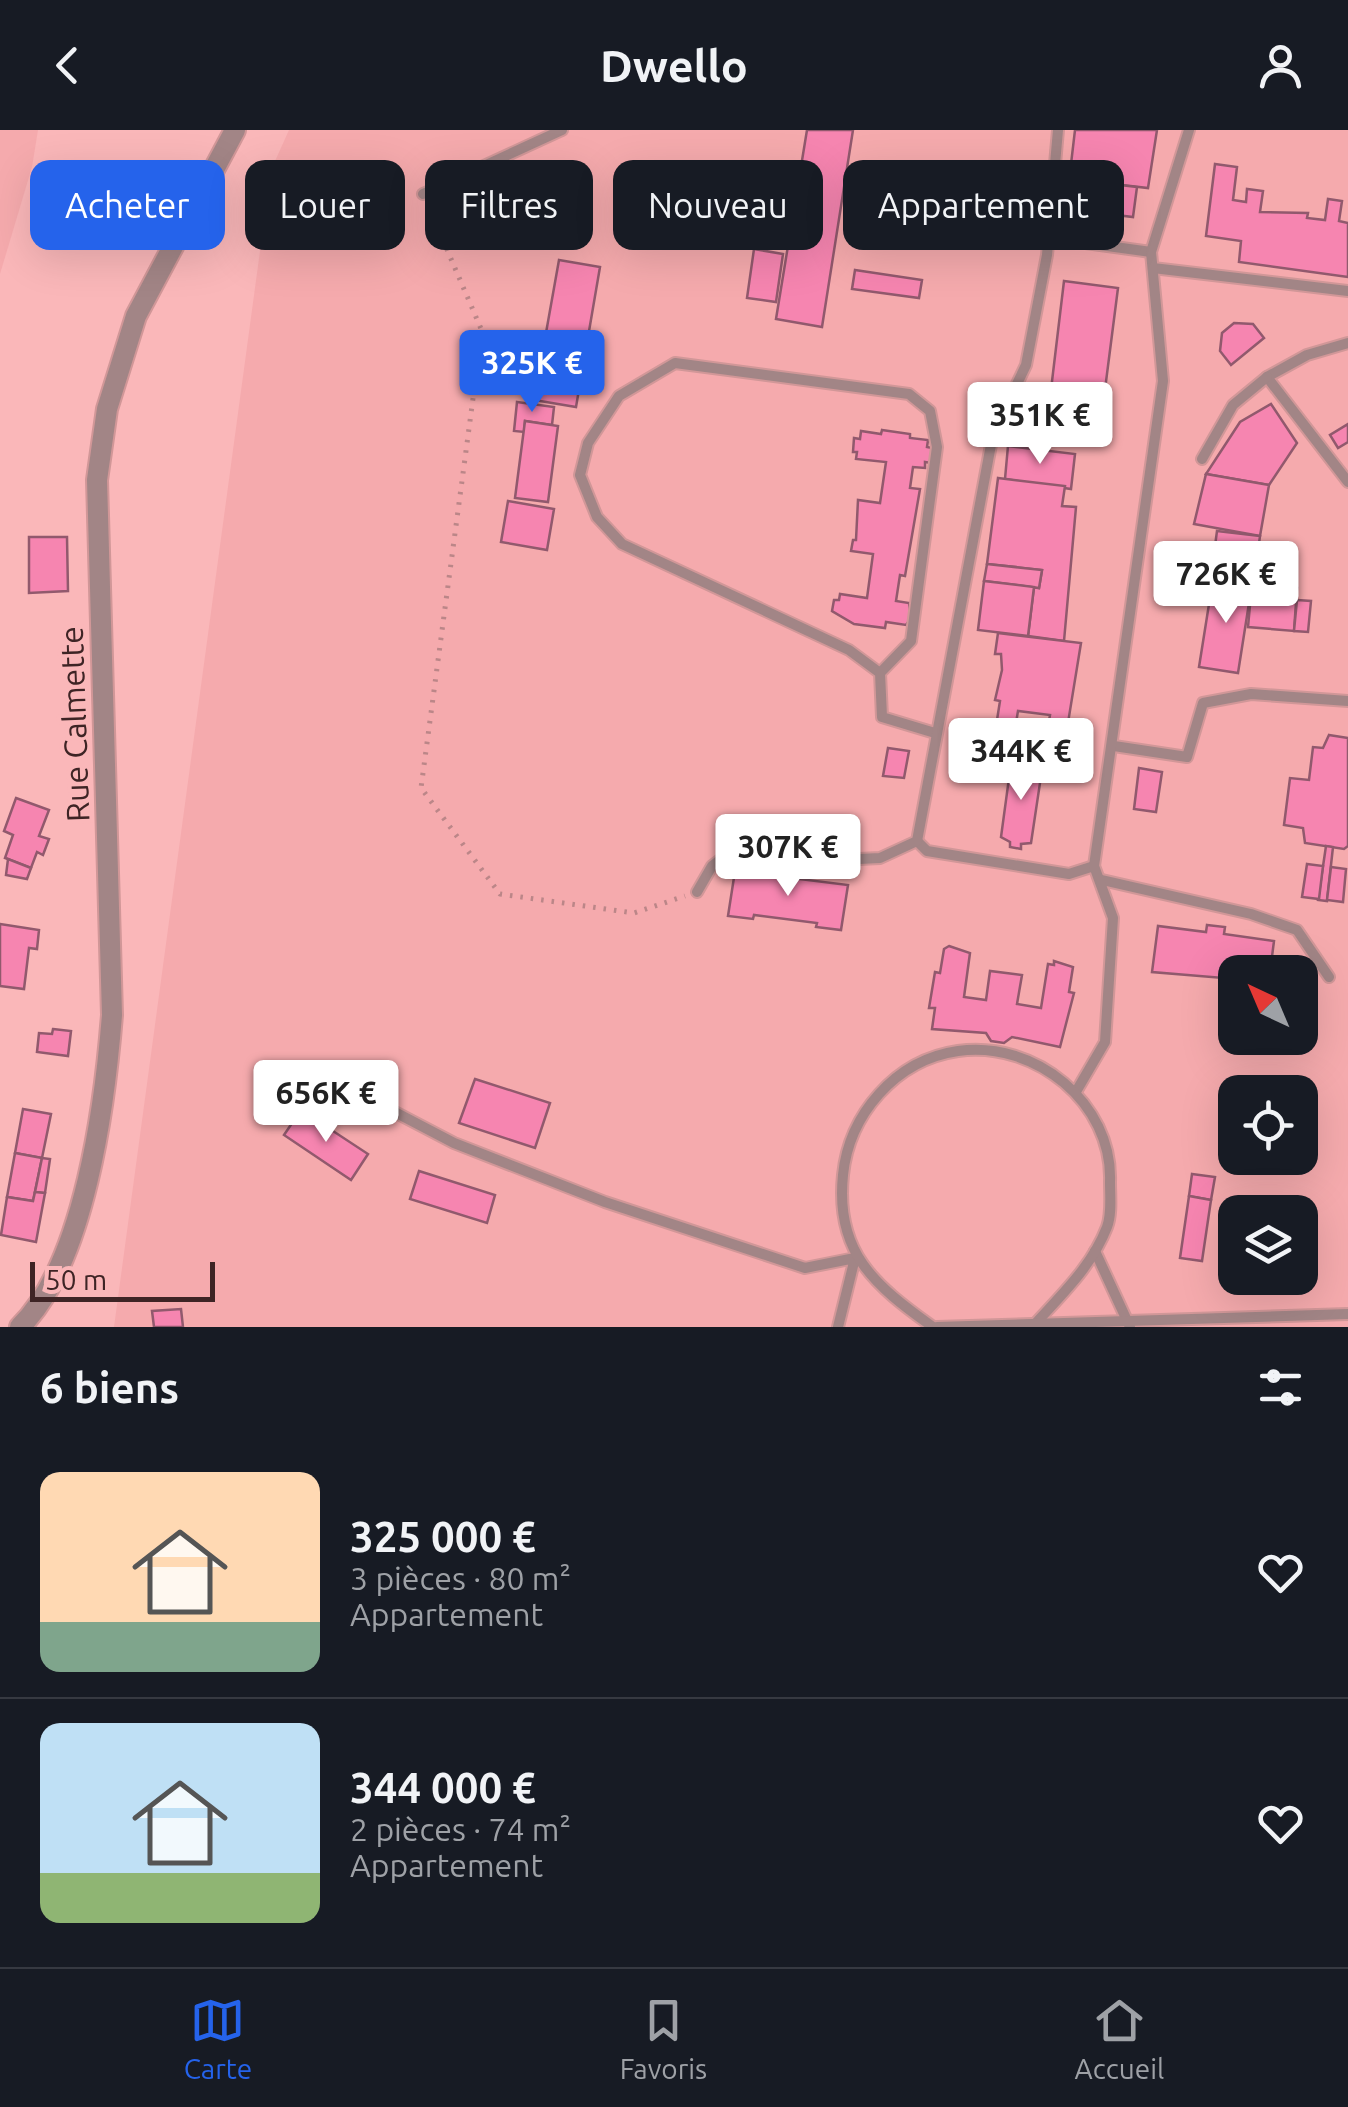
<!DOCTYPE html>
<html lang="fr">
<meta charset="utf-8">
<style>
body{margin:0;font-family:Ubuntu,sans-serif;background:#242831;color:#f1f3f6;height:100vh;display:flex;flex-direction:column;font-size:38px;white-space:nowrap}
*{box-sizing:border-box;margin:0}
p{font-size:32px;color:#9ea1a6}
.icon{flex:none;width:55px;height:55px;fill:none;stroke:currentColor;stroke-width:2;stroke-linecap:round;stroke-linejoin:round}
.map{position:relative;height:1197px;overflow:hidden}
.details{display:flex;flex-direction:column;background:#171b24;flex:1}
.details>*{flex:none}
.top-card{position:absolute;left:30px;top:30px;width:1290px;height:90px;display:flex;gap:20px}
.needle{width:65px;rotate:316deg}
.buttons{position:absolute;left:1218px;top:825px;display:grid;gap:20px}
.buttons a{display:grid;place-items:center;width:100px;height:100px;border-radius:20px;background:#171b24;box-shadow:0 10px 40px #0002;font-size:50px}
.scale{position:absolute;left:30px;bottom:25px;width:185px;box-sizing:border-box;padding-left:10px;border:5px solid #3e2425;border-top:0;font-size:28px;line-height:35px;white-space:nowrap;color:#3e2425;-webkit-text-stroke:8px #fab7b9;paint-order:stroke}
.price{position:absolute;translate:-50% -85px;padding:0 22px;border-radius:10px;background:#fff;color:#222;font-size:32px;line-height:65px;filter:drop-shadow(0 2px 5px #0008)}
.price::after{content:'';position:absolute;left:50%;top:60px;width:30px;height:22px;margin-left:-15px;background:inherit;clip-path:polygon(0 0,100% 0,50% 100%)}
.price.active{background:#2563eb;color:#fff}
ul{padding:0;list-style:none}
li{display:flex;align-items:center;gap:30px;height:250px;padding:0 40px}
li+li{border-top:2px solid #363941}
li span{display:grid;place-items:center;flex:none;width:280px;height:200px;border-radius:20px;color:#555}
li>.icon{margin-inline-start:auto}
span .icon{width:120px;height:120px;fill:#fffc;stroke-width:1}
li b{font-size:42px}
h2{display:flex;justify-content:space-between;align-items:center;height:120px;padding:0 40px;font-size:42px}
.tag{padding:0 35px;border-radius:20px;background:#171b24;box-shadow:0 10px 40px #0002;font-size:35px;line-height:90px}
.tag.active{background:#2563eb;color:#fff}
header{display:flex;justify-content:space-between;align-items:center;height:130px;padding:0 40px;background:#171b24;font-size:45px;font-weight:700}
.menu{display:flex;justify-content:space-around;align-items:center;height:140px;border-top:2px solid #363941;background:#171b24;font-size:28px;color:#9ea1a6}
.menu a{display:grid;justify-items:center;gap:5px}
.menu .active{color:#2563eb}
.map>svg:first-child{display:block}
</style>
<header><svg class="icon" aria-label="back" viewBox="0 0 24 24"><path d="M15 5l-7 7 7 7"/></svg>Dwello<svg class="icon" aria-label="person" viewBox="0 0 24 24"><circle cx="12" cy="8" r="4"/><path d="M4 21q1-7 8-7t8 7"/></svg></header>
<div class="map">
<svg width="1348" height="1197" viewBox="0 0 1348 1197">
<rect width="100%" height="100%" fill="#fab7b9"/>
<!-- built -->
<g fill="#f5aaad" fill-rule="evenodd">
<polygon points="0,0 38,0 32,37 0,144"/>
<path d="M 289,0 L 1348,0 L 1348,1197 L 114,1197 L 271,40 ZM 1235,842 L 1300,842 L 1300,908 L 1235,908 ZM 1235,962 L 1300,962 L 1300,1028 L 1235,1028 ZM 1235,1082 L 1300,1082 L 1300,1148 L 1235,1148 Z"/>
</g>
<!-- building -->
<g fill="#f685b0" stroke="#91596d" stroke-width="2.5">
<polygon points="807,0 853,0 822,197 776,189"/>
<polygon points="1075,0 1157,0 1148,58 1078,50 1079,35 1071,34"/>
<polygon points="1064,33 1079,35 1078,50 1062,48"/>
<polygon points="1215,34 1237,37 1233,70 1246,72 1247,59 1263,61 1260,82 1308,83 1307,88 1325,90 1328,69 1342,71 1339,91 1348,93 1348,147 1239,132 1241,111 1206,106"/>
<polygon points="1086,51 1137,57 1133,87 1083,81"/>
<polygon points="754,119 783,124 776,172 747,168"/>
<polygon points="559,130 600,137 576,277 534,270"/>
<polygon points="855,140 922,150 919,168 852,159"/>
<polygon points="1064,151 1118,158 1103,275 1050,268"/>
<polygon points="1234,193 1253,194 1264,208 1231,235 1220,221 1222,203"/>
<polygon points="1039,267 1103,275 1100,299 1022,290 1024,276 1039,277"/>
<polygon points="517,272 554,277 552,295 525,291 524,302 514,301"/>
<polygon points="1271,274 1297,313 1269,355 1206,344 1240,292"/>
<polygon points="525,291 558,296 548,372 515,368"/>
<polygon points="1348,294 1348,312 1338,318 1330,305"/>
<polygon points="882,300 910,304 910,308 928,310 927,317 932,318 931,333 925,332 925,338 913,337 910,358 920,359 905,446 900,445 896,471 909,473 911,488 906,495 886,492 885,498 854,494 832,481 834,470 839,470 840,464 867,468 873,424 851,421 853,410 856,410 858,370 880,373 886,332 856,329 857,322 853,322 854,308 860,309 861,301 881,304"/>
<polygon points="1008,316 1075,324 1071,359 1005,349"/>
<polygon points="1206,344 1269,355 1260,406 1194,394"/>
<polygon points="998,348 1065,356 1062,376 1076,377 1064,511 1028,506 1034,457 1039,458 1042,440 987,434"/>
<polygon points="508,371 554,379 547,420 501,412"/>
<polygon points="1217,401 1260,406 1254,451 1211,446"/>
<polygon points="29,407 67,407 68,461 29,463"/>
<polygon points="987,434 1042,440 1039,458 984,451"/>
<polygon points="1213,449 1252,454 1238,543 1199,537"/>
<polygon points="984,451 1034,457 1028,506 978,500"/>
<polygon points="1252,454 1297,458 1294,501 1248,497"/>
<polygon points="1297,470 1311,471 1308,502 1294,501"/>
<polygon points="998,503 1081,513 1067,599 1048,597 1050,585 1018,581 1016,593 997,590 1000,571 995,570 1002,540 1001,524 995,524"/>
<polygon points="1329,605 1348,608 1348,716 1344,719 1305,713 1303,698 1284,695 1290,648 1309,650 1313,617 1323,618"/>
<polygon points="888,618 909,621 904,648 883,646"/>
<polygon points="1020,621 1035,622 1033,639 1040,653 1031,713 1021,714 1021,719 1010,717 1010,712 1001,707 1009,648 1018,637"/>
<polygon points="1139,638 1162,642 1156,682 1134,679"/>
<polygon points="16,668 49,680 39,706 49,709 43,725 37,722 31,738 5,728 13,705 4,701"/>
<polygon points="1326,716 1333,717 1327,771 1318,770"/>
<polygon points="8,729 31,738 27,749 6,745"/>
<polygon points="1307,734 1323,736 1319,769 1302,767"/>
<polygon points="1331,737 1346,739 1343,772 1327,770"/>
<polygon points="785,738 800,740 799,749 848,755 841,800 816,797 817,793 754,785 753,789 728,786 735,741 784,747"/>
<polygon points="0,794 39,800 37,819 29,818 24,859 0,856"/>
<polygon points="1207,795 1225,797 1224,804 1274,811 1270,842 1235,842 1235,849 1152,842 1158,796 1206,802"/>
<polygon points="949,816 970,823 964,867 986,870 990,841 1022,845 1017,874 1041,878 1048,834 1054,835 1054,831 1073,837 1069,862 1074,863 1060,917 1012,907 1004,913 991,911 986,903 932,899 935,878 929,878 935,842 940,843 944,819"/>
<polygon points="53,899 71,901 68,926 37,922 39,903 52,904"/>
<polygon points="475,949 550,973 535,1018 459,993"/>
<polygon points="23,979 51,984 42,1028 15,1023"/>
<polygon points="301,980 368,1024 351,1050 284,1005"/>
<polygon points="15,1023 42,1028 33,1071 7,1067"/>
<polygon points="42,1028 50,1029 45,1063 35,1062"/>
<polygon points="419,1041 495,1065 487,1093 410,1069"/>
<polygon points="1192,1044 1215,1047 1211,1070 1189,1066"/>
<polygon points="35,1062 45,1063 36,1112 1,1105 7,1067 33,1071"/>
<polygon points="1189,1066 1211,1070 1202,1131 1180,1128"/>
<polygon points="181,1179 183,1197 154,1197 152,1181"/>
</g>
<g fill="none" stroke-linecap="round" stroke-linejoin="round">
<!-- service casing -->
<g stroke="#d19798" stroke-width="14">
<g id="service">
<polyline points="423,64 562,0"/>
<polyline points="1049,108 1151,122"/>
<polyline points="1153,138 1348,161"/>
<polyline points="1348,213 1307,225 1267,247 1348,352"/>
<polyline points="1202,329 1233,275 1267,247"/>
<polyline points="880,543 911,511 937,317 930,281 909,264 675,233 619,266 588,313 580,345 597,387 622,414 849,520 880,543 882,587 935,603"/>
<polyline points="1114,616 1187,627 1203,573 1251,564 1348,571"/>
<polyline points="917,711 927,721 1069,744 1094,736"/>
<polyline points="1102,750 1251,784 1297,800 1329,847"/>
<polyline points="697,762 712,736 737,717 838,730 880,728 917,711 993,304 1026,235 1047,125 1058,0"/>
<polyline points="322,944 454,1013 605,1072 805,1138 855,1128 838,1197"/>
<polyline points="1077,960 1105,912 1113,788 1094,736 1163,251 1151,122 1189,0"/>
<polyline points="1095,1121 1130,1197"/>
<path d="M 933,1197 C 874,1155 835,1122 843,1045 C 849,985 895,930 958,921 C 1035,910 1113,973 1110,1052 C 1110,1066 1112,1084 1107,1097 C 1092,1136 1062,1164 1035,1194"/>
<polyline points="937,1197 1348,1184"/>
</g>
</g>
<!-- minor casing -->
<g stroke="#d19798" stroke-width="24">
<path id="minor" d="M 20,1197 C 85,1133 105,973 112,885 L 97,350 L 107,279 L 136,186 L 235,0"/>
</g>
<!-- path -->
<polyline stroke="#bb8688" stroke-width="5" stroke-dasharray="2.5 8" stroke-linecap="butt" points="430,80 482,201 421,658 500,764 634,783 685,766"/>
<!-- service -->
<use href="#service" stroke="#a28586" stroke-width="10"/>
<!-- minor -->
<use href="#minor" stroke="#a28586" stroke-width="20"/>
</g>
<g text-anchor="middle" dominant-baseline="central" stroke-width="9" stroke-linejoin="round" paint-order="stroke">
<!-- street labels -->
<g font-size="32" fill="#3e2425" stroke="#fab7b9">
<text transform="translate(74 594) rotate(-92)">Rue Calmette</text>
</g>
</g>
</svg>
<div class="buttons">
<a><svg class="needle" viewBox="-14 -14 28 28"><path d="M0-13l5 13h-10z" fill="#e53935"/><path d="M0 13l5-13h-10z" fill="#9ea1a6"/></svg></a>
<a><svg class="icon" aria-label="locate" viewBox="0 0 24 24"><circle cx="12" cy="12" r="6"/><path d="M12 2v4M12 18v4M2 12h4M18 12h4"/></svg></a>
<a><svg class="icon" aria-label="layers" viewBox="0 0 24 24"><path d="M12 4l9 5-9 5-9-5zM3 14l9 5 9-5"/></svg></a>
</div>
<div class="scale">50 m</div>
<b class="price active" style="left:532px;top:285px">325K €</b>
<b class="price" style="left:1040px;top:337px">351K €</b>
<b class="price" style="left:1226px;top:496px">726K €</b>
<b class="price" style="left:1021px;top:673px">344K €</b>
<b class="price" style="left:788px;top:769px">307K €</b>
<b class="price" style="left:326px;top:1015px">656K €</b>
<div class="top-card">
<a class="tag active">Acheter</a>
<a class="tag">Louer</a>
<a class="tag">Filtres</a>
<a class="tag">Nouveau</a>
<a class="tag">Appartement</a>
</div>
</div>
<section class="details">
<h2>6 biens<svg class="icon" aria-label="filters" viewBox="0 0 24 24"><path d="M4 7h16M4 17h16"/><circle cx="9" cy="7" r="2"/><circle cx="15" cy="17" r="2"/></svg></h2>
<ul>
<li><span style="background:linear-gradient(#ffd9b3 75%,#7fa58c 0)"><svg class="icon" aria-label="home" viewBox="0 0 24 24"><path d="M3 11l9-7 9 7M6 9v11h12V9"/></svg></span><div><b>325 000 €</b><p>3 pièces · 80 m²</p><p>Appartement</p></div><svg class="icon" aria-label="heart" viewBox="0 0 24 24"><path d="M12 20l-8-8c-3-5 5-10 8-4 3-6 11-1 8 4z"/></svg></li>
<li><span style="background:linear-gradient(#bfe0f5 75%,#8fb573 0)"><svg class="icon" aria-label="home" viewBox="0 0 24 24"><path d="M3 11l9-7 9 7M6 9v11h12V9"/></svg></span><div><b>344 000 €</b><p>2 pièces · 74 m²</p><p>Appartement</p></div><svg class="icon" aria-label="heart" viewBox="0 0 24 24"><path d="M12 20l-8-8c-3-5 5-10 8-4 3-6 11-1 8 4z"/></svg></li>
</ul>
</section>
<nav class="menu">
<a class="active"><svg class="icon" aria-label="map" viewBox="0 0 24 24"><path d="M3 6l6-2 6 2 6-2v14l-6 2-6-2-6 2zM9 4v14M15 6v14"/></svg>Carte</a>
<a><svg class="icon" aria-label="saved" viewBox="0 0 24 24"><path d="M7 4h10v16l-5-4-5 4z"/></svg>Favoris</a>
<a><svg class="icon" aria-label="home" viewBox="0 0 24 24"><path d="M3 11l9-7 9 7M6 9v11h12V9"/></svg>Accueil</a>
</nav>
